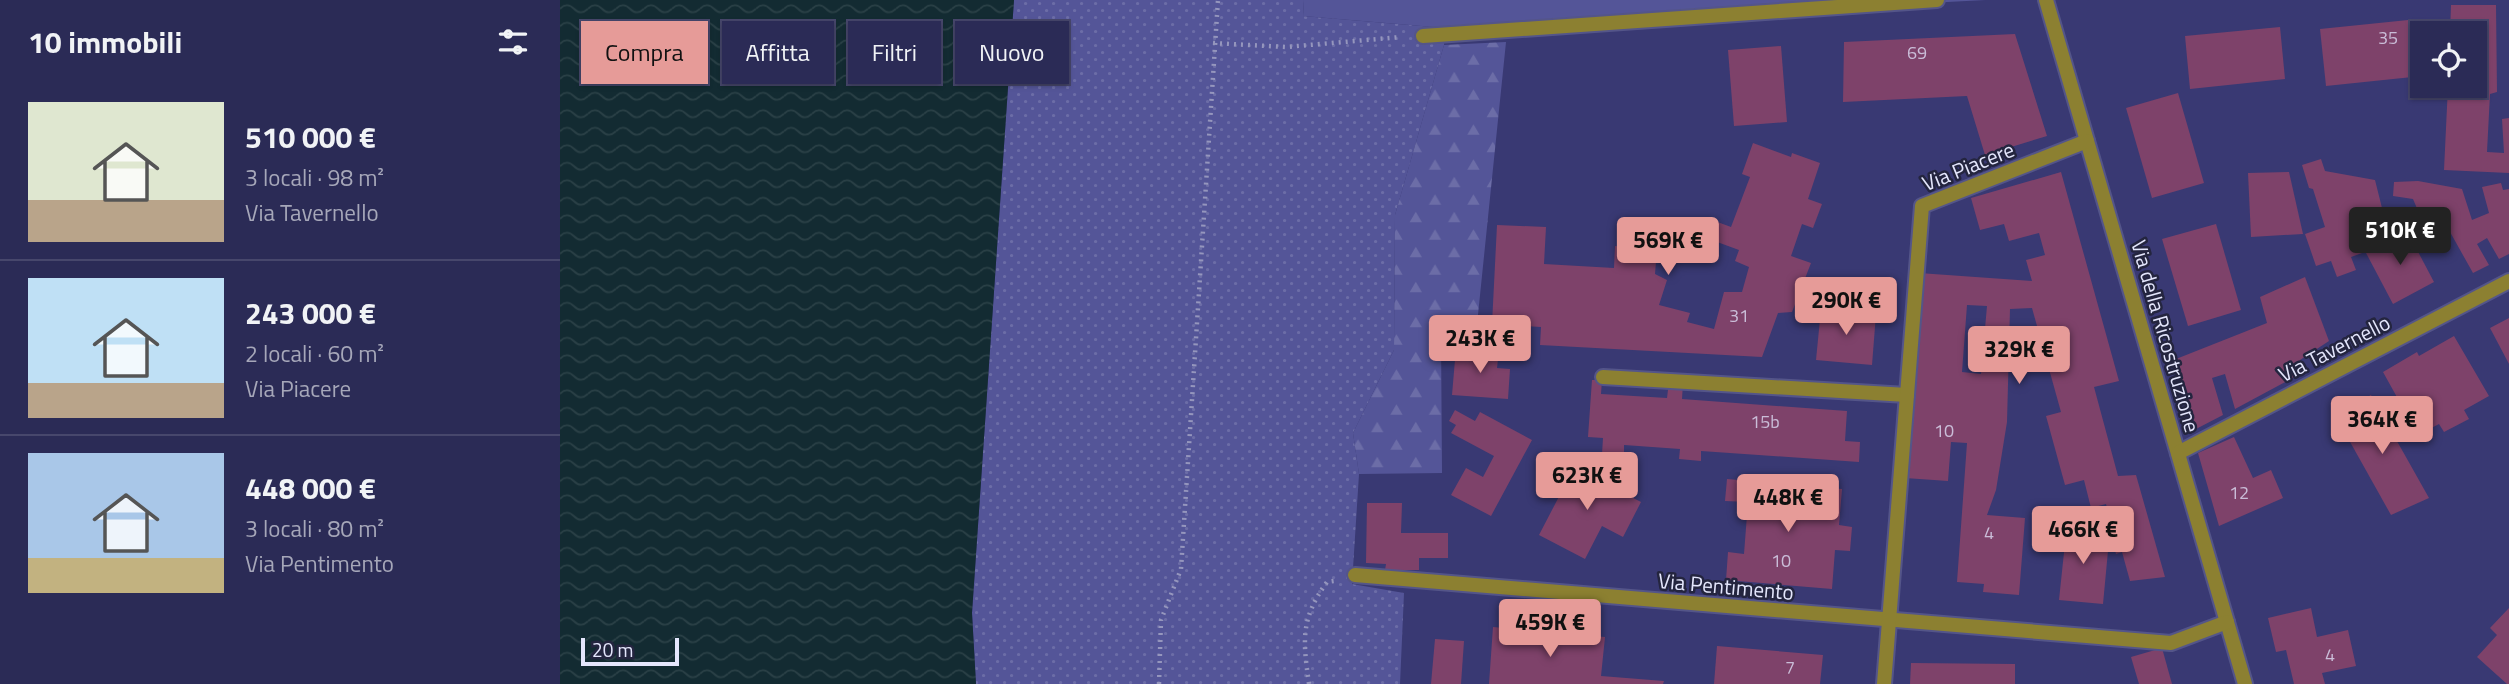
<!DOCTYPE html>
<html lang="it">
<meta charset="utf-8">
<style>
body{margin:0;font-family:"Titillium Web",sans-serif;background:#33335c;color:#f1f3f6;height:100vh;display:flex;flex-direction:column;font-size:26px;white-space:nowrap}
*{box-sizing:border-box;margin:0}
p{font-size:23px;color:#a6a7b9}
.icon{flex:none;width:38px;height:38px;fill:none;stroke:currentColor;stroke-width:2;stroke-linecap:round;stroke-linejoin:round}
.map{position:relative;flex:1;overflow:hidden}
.drawer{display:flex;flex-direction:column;background:#2b2b56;width:560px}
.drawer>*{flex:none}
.hud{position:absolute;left:21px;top:21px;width:665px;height:63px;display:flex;gap:14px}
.tools{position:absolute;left:1850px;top:21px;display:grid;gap:14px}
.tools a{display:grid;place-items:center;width:77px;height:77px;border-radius:0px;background:#2b2b56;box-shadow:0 2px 5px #0004,0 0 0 2px #47476c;font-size:35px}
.scale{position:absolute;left:21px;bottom:18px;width:98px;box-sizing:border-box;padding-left:7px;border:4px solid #e4e6fc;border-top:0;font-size:19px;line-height:24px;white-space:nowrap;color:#e4e6fc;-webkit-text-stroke:5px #24253f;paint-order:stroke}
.price{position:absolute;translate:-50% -60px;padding:0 16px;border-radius:7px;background:#e69b98;color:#111;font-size:23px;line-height:46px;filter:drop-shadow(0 2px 4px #0008)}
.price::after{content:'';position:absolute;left:50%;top:42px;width:21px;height:16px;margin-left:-10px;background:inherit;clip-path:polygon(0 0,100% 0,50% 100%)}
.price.current{background:#222;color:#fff}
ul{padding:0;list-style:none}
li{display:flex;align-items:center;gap:21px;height:175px;padding:0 28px}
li+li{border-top:2px solid #47476c}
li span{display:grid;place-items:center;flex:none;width:196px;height:140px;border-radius:0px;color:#555}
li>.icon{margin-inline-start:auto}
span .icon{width:84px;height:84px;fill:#fffc;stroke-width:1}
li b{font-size:30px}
h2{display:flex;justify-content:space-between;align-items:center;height:84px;padding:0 28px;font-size:30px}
.tag{padding:0 24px;border-radius:0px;background:#2b2b56;box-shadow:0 2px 5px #0004,0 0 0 2px #47476c;font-size:24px;line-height:63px}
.tag.current{background:#e69b98;color:#111}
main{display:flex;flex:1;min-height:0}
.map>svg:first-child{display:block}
</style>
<main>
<section class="drawer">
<h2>10 immobili<svg class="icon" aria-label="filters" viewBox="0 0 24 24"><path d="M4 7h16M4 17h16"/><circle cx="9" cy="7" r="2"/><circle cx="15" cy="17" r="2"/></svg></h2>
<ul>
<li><span style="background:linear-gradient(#dfe7d0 70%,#b9a48a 0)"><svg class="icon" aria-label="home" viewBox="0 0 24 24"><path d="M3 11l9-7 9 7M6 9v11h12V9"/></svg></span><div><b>510 000 €</b><p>3 locali · 98 m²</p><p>Via Tavernello</p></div></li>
<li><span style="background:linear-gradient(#bfe0f5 75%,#b9a48a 0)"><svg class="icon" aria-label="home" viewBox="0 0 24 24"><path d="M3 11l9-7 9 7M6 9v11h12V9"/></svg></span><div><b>243 000 €</b><p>2 locali · 60 m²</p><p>Via Piacere</p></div></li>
<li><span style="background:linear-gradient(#a9c7e8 75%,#c2b280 0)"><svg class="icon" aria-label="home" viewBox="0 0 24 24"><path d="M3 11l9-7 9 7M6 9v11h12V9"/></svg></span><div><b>448 000 €</b><p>3 locali · 80 m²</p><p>Via Pentimento</p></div></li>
</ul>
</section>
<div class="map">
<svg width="1949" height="684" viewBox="0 0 1949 684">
<defs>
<pattern id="grass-dots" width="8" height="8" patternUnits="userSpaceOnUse" patternTransform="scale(1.75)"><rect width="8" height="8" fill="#545598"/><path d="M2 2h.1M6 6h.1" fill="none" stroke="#6c6da7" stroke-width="1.8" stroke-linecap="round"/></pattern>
<pattern id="forest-firs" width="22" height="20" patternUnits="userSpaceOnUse" patternTransform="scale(1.75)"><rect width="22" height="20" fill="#545598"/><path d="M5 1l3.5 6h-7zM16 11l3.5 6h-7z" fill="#6c6da7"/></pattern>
<pattern id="water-waves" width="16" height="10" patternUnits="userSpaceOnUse" patternTransform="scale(1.75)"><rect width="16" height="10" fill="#132b32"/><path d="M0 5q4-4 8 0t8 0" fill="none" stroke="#2a4046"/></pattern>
</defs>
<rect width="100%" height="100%" fill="#393973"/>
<!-- grass -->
<polygon fill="url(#grass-dots)" points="454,0 744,0 743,16 885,28 884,45 835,215 834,350 793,433 799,474 792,584 844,593 840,684 416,684 412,613"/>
<!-- forest -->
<polygon fill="url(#forest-firs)" points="946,42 916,334 881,336 882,473 799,474 793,433 834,350 835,215 884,45"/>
<!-- park -->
<polygon fill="#545598" points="744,0 1426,0 885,28 743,16"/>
<!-- water -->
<polygon fill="url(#water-waves)" points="0,0 454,0 412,613 416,684 0,684"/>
<!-- building -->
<g fill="#7e426a" fill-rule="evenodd">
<polygon points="1891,5 1936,5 1937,92 1930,94 1927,152 1944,153 1942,119 1949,118 1949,173 1884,170 1888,86 1914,86 1914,33 1890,33"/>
<polygon points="1858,19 1862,76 1766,86 1760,29"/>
<polygon points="1720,27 1725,79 1630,89 1625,36"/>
<polygon points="1455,34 1487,136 1425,155 1407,96 1283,102 1284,42"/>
<polygon points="1221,46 1227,122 1174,126 1168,50"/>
<polygon points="1618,93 1644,183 1592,198 1566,108"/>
<polygon points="1193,143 1231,157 1232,153 1260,163 1248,199 1262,204 1253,228 1242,224 1231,256 1251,263 1232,312 1218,313 1202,357 980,345 981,327 932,324 937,225 986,227 984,264 1054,268 1055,246 1097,250 1095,274 1107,280 1099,305 1130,313 1127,322 1154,329 1164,292 1182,292 1189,267 1175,261 1179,250 1138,235 1144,217 1171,227 1190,177 1182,174"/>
<polygon points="1761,159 1765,171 1815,180 1824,216 1793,226 1802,253 1791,257 1796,270 1777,277 1771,261 1756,266 1745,234 1765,227 1753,189 1749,188 1742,165"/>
<path d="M 1501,172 L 1559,381 L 1534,387 L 1558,476 L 1576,475 L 1605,577 L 1570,581 L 1562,552 L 1556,554 L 1548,527 L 1552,526 L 1546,504 L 1531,508 L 1524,480 L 1505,485 L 1486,416 L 1501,412 L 1472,308 L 1450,309 L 1447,422 L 1436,490 L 1427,515 L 1465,518 L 1459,595 L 1423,592 L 1424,584 L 1397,582 L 1407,443 L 1391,442 L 1388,481 L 1345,478 L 1359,273 L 1472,281 L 1466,260 L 1485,255 L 1479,233 L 1449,241 L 1444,224 L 1420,230 L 1411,198 ZM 1407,305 L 1427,306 L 1421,374 L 1402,372 Z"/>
<polygon points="1729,172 1743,234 1691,237 1688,173"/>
<polygon points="1858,181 1902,189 1912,220 1929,213 1922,187 1941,183 1943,190 1949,189 1949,254 1939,259 1927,238 1917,244 1929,265 1913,273 1885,223 1865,227 1853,199 1833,196 1834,182"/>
<polygon points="1656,224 1681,310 1628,326 1602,239"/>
<polygon points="1846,229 1874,282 1833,304 1805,251"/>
<polygon points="1745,277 1769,341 1740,360 1744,372 1675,409 1665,374 1652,378 1663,415 1636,429 1616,359 1707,323 1700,297"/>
<polygon points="1261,309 1316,314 1312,365 1256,360"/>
<polygon points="1949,318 1949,364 1930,328"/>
<polygon points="1894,336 1929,396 1904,410 1909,419 1884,432 1879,424 1858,435 1823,372 1857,352 1859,356"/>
<polygon points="896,348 939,351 937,368 950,369 948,399 892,395"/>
<polygon points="1032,380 1042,380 1041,394 1107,398 1109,382 1123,383 1122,399 1287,411 1285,441 1300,442 1299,462 1141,451 1141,461 1119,459 1120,449 1064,445 1064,455 1042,454 1043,438 1028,437"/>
<polygon points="1811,395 1869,498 1831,515 1775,415"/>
<polygon points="895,410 915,421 920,412 972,440 931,516 891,495 906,468 923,477 934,456 891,433 896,425 889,421"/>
<polygon points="1674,437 1693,478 1711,470 1723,498 1659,526 1638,453"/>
<polygon points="1018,460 1033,467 1032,477 1081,502 1063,537 1042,526 1025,559 979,535"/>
<polygon points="1167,479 1282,489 1279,525 1292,527 1290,551 1275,550 1272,589 1166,580 1168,552 1184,554 1188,502 1165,501"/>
<polygon points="807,503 842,503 841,533 888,533 888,558 859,558 859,570 825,570 826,564 806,563"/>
<polygon points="1507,524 1540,527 1538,549 1548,551 1543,604 1499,600"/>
<polygon points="1751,608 1757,637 1788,630 1796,666 1762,673 1765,684 1734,684 1726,650 1716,652 1708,618"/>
<polygon points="1949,608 1949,684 1947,684 1917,657 1937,635 1930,628"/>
<polygon points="933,627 1045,637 1041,676 1104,681 1103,684 929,684"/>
<polygon points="875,639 904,641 901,684 871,684"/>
<polygon points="1157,646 1263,655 1260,684 1154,684"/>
<polygon points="1602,648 1612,684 1579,684 1571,657"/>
<polygon points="1351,663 1455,664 1455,684 1350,684"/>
</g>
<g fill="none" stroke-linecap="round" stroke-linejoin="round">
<!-- minor casing -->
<g stroke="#545589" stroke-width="18">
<g id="minor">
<polyline points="1486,0 1685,684"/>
<polyline points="863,36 1377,0"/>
<polyline points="1043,377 1347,395"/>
<polyline points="1618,453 1949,281"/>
<polyline points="795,575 1611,643 1667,622"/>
<polyline points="1324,684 1362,206 1527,141"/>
</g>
</g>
<!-- path -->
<g stroke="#9596bd" stroke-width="4.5" stroke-dasharray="2 5" stroke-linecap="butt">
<polyline points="653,43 726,47 841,37"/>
<polyline points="599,684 601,620 621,569 658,0"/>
<path d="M 749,684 C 743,641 740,619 767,582 L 774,581"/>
</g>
<!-- minor -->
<use href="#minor" stroke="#8c8031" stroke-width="14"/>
</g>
<g text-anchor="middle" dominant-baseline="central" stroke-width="5" stroke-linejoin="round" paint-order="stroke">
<!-- number labels -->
<g font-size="18" fill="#cabdd8">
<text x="1828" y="37">35</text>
<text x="1357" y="52">69</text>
<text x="1179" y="315">31</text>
<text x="1205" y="421">15b</text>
<text x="1384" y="430">10</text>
<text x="1679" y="492">12</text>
<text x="1429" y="532">4</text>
<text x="1221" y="560">10</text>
<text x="1770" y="654">4</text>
<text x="1230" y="667">7</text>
</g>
<!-- street labels -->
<g font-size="21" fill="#e4e6fc" stroke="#24253f">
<text transform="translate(1408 166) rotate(-22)">Via Piacere</text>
<text transform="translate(1606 336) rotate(74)">Via della Ricostruzione</text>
<text transform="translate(1774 348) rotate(-27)">Via Tavernello</text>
<text transform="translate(1166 586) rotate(5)">Via Pentimento</text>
</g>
</g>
</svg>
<div class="tools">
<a><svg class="icon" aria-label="locate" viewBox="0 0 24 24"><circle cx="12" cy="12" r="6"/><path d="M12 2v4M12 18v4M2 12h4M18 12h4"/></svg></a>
</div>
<div class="scale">20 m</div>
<b class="price current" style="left:1840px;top:267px">510K €</b>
<b class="price" style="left:1108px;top:277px">569K €</b>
<b class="price" style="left:1286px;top:337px">290K €</b>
<b class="price" style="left:920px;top:375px">243K €</b>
<b class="price" style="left:1459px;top:386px">329K €</b>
<b class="price" style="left:1822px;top:456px">364K €</b>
<b class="price" style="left:1027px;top:512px">623K €</b>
<b class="price" style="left:1228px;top:534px">448K €</b>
<b class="price" style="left:1523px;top:566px">466K €</b>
<b class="price" style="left:990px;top:659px">459K €</b>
<div class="hud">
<a class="tag current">Compra</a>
<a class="tag">Affitta</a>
<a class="tag">Filtri</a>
<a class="tag">Nuovo</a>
</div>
</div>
</main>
